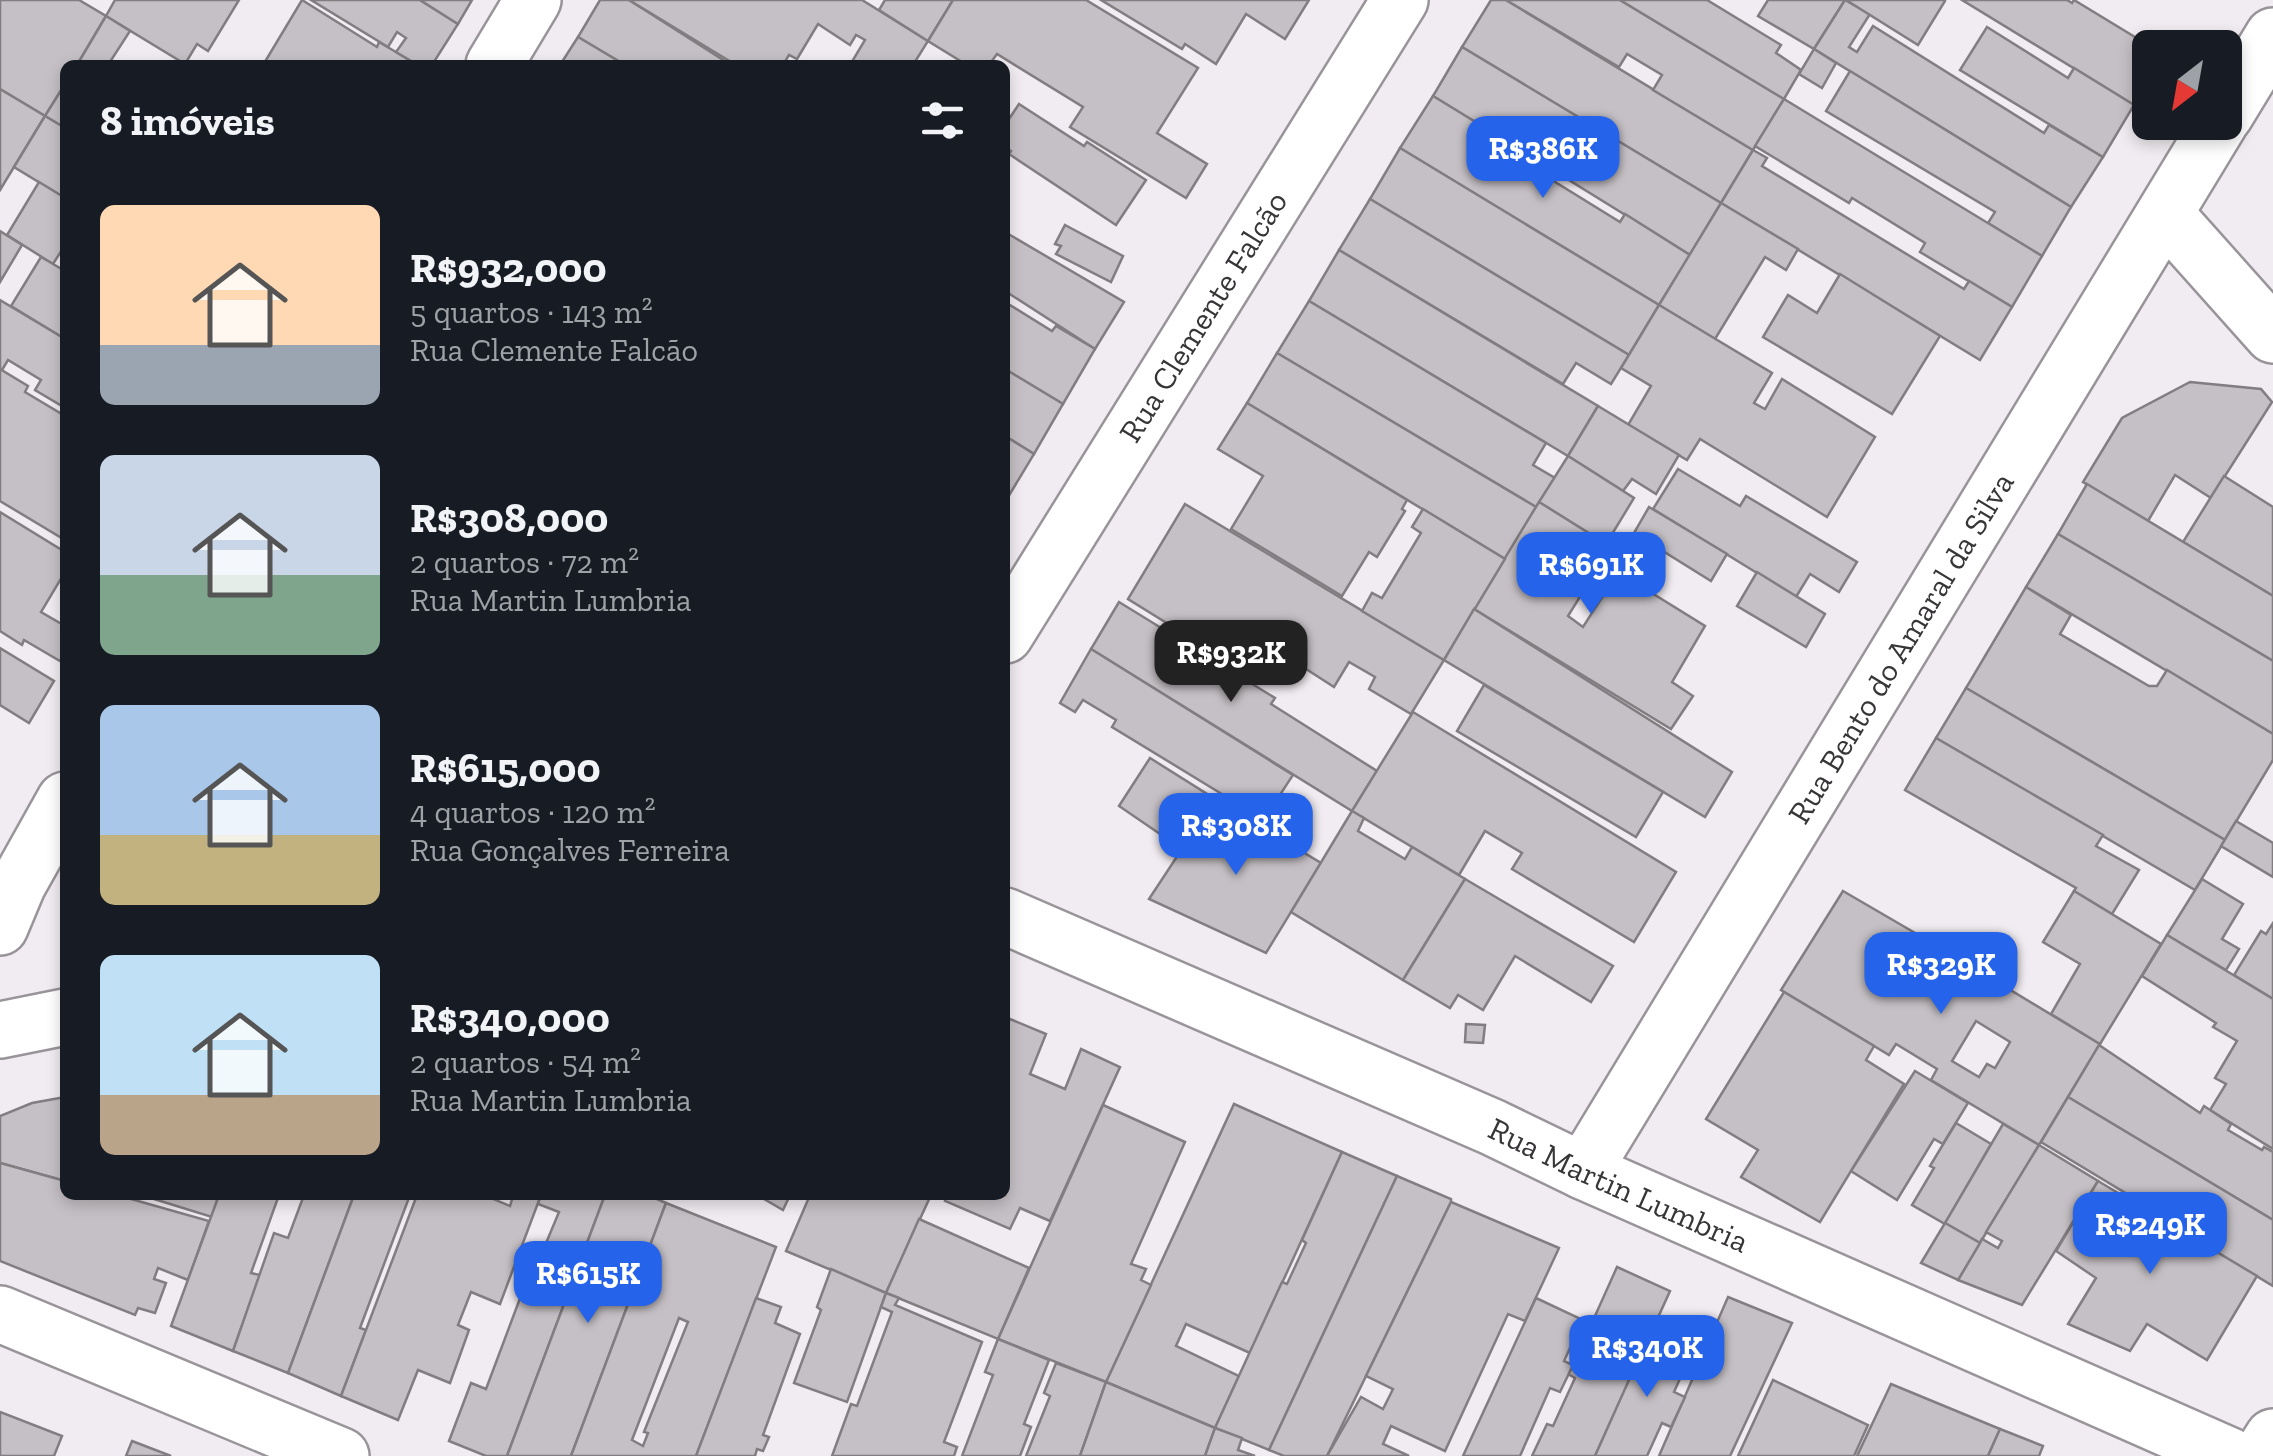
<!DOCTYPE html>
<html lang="pt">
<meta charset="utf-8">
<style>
body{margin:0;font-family:"Zilla Slab",serif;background:#20242c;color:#f1f3f6;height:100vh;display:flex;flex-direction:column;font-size:38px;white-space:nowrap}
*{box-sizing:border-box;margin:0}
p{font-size:32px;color:#9ea1a6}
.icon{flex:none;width:55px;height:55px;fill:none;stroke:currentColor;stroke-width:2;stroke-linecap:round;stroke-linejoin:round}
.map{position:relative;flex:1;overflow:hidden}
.details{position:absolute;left:60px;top:60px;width:950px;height:1140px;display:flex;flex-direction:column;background:#171b24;border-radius:15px;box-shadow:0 5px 15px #0003}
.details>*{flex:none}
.needle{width:65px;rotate:211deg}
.tools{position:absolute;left:2132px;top:30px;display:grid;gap:20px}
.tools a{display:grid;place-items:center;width:110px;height:110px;border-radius:15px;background:#171b24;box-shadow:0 5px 15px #0003;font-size:50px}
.price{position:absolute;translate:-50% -85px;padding:0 22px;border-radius:20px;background:#2563eb;color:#fff;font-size:32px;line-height:65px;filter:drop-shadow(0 2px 5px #0008)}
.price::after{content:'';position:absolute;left:50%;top:60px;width:30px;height:22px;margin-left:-15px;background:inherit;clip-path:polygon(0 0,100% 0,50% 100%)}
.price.on{background:#222;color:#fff}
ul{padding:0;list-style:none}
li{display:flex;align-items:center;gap:30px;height:250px;padding:0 40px}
li span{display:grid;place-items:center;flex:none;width:280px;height:200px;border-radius:15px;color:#555}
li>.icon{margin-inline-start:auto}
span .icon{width:120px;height:120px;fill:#fffc;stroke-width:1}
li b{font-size:42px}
h2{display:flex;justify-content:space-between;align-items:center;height:120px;padding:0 40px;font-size:42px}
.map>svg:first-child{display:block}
</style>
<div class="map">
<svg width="2273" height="1456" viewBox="0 0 2273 1456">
<rect width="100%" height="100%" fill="#f1ecf1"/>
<!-- building -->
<g fill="#c5c0c5" stroke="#827d81" stroke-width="2.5" fill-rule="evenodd">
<polygon points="0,0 79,0 106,16 77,65 65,65 65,84 45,116 0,89"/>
<polygon points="115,0 239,0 208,51 197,44 185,64 106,16"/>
<polygon points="302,0 377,47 379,42 418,65 263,65"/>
<polygon points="311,0 420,0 458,24 432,65 418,65 396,52 406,38 397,32 388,47"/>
<polygon points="420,0 472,0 458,24"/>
<polygon points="600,0 629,0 731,65 625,65 578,37"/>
<polygon points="629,0 862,0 928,41 913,65 850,65 865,40 856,35 850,45 818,24 797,59 789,55 783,65 736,65"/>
<polygon points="885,0 953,0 928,41 879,10"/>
<polygon points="953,0 1086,0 1198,68 1157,133 1207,164 1186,198 1070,127 1083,107 997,54 989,65 967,65 928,41"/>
<polygon points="1101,0 1309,0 1285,39 1246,14 1216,64 1185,44 1182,49"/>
<polygon points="1491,0 1506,0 1753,150 1721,203 1462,47"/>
<polygon points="1506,0 1620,0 1784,99 1753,150 1653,90 1662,75 1627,54 1619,67"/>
<polygon points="1620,0 1707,0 1781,45 1776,53 1801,70 1784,99"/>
<polygon points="1768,0 1845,0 1814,49 1758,16"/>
<polygon points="1845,0 1870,14 1849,47 1857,52 1873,26 2044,133 2049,125 2103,157 2071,207 1814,49"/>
<polygon points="1846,0 1944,0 1945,1 1918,45"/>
<polygon points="1962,0 2067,0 2072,3 2074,0 2153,48 2150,48 2150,79 2134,105"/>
<polygon points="106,16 130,31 108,65 77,65"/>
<polygon points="1987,27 2068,78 2074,68 2134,105 2103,157 1960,70"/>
<polygon points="578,37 625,65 560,65"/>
<polygon points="1462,47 1721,203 1690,255 1433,96"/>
<polygon points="1814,49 1836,63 1822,88 1799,74"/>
<polygon points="1850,71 2071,207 2042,256 1988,223 1995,212 1826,111"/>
<polygon points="65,84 65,128 45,116"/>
<polygon points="0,89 45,116 0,190"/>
<polygon points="1433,96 1518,148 1513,156 1620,222 1625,214 1690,255 1659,305 1400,148"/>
<polygon points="1784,99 2042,256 2012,307 1920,252 1925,243 1852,198 1849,203 1755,146"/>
<polygon points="1019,104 1084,146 1087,142 1146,180 1116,225 1009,154 1011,151 1005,147 1005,125"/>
<polygon points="45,116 65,128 65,198 14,167"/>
<polygon points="1400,148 1659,305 1629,355 1370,199"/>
<polygon points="1753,150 1767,158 1762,166 1964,289 1969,281 2012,307 1980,360 1721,203"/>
<polygon points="39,182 65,198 65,245 53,264 7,235"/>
<polygon points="1370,199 1629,355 1611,384 1576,363 1563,384 1339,250"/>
<polygon points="1721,203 1798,249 1786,270 1765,257 1715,339 1659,305"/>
<polygon points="1065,225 1123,256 1111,282 1056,254 1061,246 1055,244"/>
<polygon points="0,231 22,245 0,282"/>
<polygon points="1005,232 1124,302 1095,349 1005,291"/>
<polygon points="1339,250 1598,406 1568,456 1309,301"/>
<polygon points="41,257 65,271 65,339 11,306"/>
<polygon points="1840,274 1940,336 1892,414 1763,337 1788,295 1817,313"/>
<polygon points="0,300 65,339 65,402 62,406 35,390 41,380 8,360 2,370 0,369"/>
<polygon points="1309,301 1546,443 1533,465 1555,478 1536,507 1277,353"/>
<polygon points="1005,302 1052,331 1056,326 1095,349 1063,404 1005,369"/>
<polygon points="1659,305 1772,373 1754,403 1765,409 1782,379 1875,437 1827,517 1700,439 1687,460 1628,425 1651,386 1621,368"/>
<polygon points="1277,353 1536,507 1505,559 1247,403"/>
<polygon points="0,369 28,386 25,392 65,416 65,540 0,501"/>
<polygon points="1005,369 1063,404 1034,454 1005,436"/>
<polygon points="2190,382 2261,389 2272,402 2211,498 2175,475 2148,521 2083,482 2122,418"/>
<polygon points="1247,403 1407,500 1402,509 1405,511 1377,557 1369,552 1342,596 1231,529 1263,476 1218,449"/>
<polygon points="1598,406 1679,455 1656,494 1632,479 1623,491 1568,456"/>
<polygon points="1005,436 1034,454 1005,502"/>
<polygon points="1568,456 1634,498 1606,544 1539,502"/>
<polygon points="1678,469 1740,506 1746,496 1857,562 1839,592 1810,574 1796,597 1653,509"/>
<polygon points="2224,476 2273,507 2273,596 2183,542"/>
<polygon points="2087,484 2273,596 2273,661 2058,534"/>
<polygon points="1539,502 1611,547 1568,616 1583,627 1610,585 1626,595 1634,582 1705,626 1672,682 1693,696 1671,729 1474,609"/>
<polygon points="1185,504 1444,660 1411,714 1369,689 1375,677 1349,662 1334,687 1286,656 1273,679 1243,661 1238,667 1128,599"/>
<polygon points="1649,507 1727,554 1711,581 1634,533"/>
<polygon points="1423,509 1505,559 1444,660 1362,611 1372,593 1382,598 1421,533 1412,527"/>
<polygon points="0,512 65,552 65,572 41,612 65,626 65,652 60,661 24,640 22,645 0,631"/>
<polygon points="2058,534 2273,661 2273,734 2026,587"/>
<polygon points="1757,572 1825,614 1806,647 1737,606"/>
<polygon points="2026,587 2071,615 2060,634 2149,686 2157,686 2167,670 2273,734 2273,760 2225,840 1966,688"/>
<polygon points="1119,602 1275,698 1271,704 1377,771 1352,811 1091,649"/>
<polygon points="1474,609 1732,772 1705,817 1444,660"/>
<polygon points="0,648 54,681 29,723 0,705"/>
<polygon points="1091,649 1293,775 1266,816 1250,806 1248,810 1112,727 1116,720 1083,700 1075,712 1060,703"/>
<polygon points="1484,685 1663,792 1636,837 1457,731"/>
<polygon points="1966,688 2225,840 2195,890 1936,738"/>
<polygon points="1413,712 1676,872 1634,942 1512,869 1522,853 1485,831 1459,875 1352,811"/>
<polygon points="1936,738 2103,835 2096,846 2139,870 2112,914 2074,891 2076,888 1905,790"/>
<polygon points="1150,758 1215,799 1182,849 1119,806"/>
<polygon points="1215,799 1321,863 1266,953 1149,899"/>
<polygon points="1352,811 1364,818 1358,831 1405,859 1412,847 1465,879 1403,980 1291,912"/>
<polygon points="2236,821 2273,843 2273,877 2221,846"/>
<polygon points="1465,879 1613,966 1591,1002 1515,956 1483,1010 1458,995 1450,1008 1403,980"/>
<polygon points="2202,879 2243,904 2222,939 2239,949 2226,970 2167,935"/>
<path d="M 1843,891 L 1934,944 L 1932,949 L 1994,986 L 1997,982 L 2100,1044 L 2039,1145 L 1931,1080 L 1937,1069 L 1896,1044 L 1889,1055 L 1781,990 ZM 1976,1021 L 2010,1042 L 1995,1068 L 1987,1064 L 1979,1077 L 1952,1061 Z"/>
<polygon points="2074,891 2161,944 2100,1044 2051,1014 2080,964 2043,942"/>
<polygon points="2273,923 2273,999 2234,975 2261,931 2266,934"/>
<polygon points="2167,935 2273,999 2273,1149 2210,1110 2226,1084 2215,1078 2237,1041 2213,1027 2216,1023 2142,976"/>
<polygon points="1784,992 1874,1046 1866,1060 1904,1084 1820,1222 1741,1177 1758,1150 1706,1119"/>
<polygon points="1010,1019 1046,1034 1030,1074 1065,1089 1081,1049 1120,1067 1050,1221 1020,1208 1010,1229 945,1201 948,1195 1005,1195 1005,1030"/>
<polygon points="1466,1024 1485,1025 1483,1043 1465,1042"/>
<polygon points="2099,1045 2200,1113 2204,1106 2231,1124 2228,1130 2262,1150 2264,1147 2273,1152 2273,1220 2068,1097"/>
<polygon points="1915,1071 1968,1103 1943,1144 1934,1139 1897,1200 1851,1171"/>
<polygon points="65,1097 65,1181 0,1163 0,1116 32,1103"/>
<polygon points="2068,1097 2273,1220 2273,1286 2203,1244 2205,1241 2041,1142"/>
<polygon points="1234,1104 1342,1152 1250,1353 1186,1324 1176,1346 1239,1376 1215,1428 1106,1382"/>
<polygon points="1103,1105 1185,1142 1131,1264 1146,1269 1141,1280 1151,1285 1106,1382 998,1339"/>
<polygon points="1956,1123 1991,1144 1945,1224 1912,1205 1934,1168 1930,1166"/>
<polygon points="2003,1124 2039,1145 1980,1243 1945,1223"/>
<polygon points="2039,1145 2098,1181 2022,1305 1958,1280 1982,1239 1998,1248 2002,1241 1986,1232"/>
<polygon points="1342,1152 1397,1176 1269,1450 1215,1428 1282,1282 1287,1284 1306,1243 1302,1240"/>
<polygon points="0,1163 65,1181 65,1195 117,1195 209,1221 188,1280 158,1268 154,1279 166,1283 155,1313 138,1308 135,1315 0,1261"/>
<polygon points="1397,1176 1451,1199 1451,1202 1327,1456 1284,1456 1269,1450"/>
<polygon points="2098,1181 2257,1276 2207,1360 2147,1324 2130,1351 2068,1324 2096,1278 2056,1251"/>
<polygon points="141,1195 219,1195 212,1217"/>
<polygon points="219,1195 279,1195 251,1273 260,1275 233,1351 171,1326"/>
<polygon points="304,1195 354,1195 288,1373 233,1351 274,1233 288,1238"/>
<polygon points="354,1195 410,1195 360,1328 366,1330 341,1396 288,1373"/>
<polygon points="417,1195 484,1195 510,1206 513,1196 509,1195 541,1195 500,1304 471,1292 458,1325 469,1330 450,1383 418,1370 398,1420 341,1396"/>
<polygon points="541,1195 605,1195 507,1456 486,1456 449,1441 471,1383 486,1389 540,1245 544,1248 559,1212 538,1204"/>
<polygon points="605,1195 648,1195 666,1203 571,1456 507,1456"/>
<polygon points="757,1195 790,1195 783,1210"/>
<polygon points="810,1195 931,1195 886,1293 786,1251"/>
<polygon points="1451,1202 1559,1248 1525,1321 1508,1314 1445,1451 1391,1426 1383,1444 1409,1456 1327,1456 1361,1397 1383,1409 1393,1389 1366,1376"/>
<path d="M 666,1203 L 776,1247 L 696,1456 L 571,1456 ZM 679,1318 L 688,1322 L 644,1432 L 648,1433 L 643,1446 L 632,1440 Z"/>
<polygon points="919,1219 1029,1268 998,1339 886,1293"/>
<polygon points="1945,1223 1980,1243 1958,1280 1921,1263"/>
<polygon points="1617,1267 1670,1291 1595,1456 1532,1456 1547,1424 1553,1426 1575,1378 1568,1374 1579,1352 1586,1354 1601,1320 1595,1316"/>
<polygon points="831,1269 886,1293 847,1402 794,1383 821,1310 817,1307"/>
<polygon points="886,1293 899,1298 895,1305 982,1342 944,1442 957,1447 954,1456 832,1456 851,1404 857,1406 892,1312 881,1307"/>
<polygon points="1728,1297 1792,1323 1730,1456 1659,1456"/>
<polygon points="756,1298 781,1307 775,1323 800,1334 763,1435 769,1437 763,1451 757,1449 755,1456 696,1456"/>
<polygon points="1536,1298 1583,1320 1564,1361 1573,1365 1560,1392 1550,1388 1520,1456 1463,1456"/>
<polygon points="1650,1333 1692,1352 1674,1392 1685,1397 1671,1427 1662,1423 1647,1456 1595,1456"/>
<polygon points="998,1339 1049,1360 1024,1424 1031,1427 1020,1456 962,1456 993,1375 985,1372"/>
<polygon points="1056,1363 1106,1382 1080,1456 1026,1456 1050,1396 1044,1393"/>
<polygon points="1773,1380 1868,1425 1854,1456 1738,1456"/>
<polygon points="1106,1382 1215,1428 1205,1456 1080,1456"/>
<polygon points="1891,1384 2000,1429 1988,1456 1857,1456"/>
<polygon points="0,1412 62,1436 54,1456 0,1456"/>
<polygon points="1215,1428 1242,1438 1238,1450 1255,1456 1205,1456"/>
<polygon points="2000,1429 2043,1446 2039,1456 1988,1456"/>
<polygon points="132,1441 171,1456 126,1456"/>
</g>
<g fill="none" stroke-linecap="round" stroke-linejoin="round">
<!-- minor casing -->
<g stroke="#999499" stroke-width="60">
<g id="minor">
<polyline points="494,65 533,0"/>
<polyline points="2225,115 2273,36"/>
<polyline points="2165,214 2273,335"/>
<path id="s1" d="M 1005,635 L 1400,0"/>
<path id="s2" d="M 1005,916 L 1492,1127 L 1583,1171 L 2230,1456"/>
<polyline points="0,927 18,884 65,800"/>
<polyline points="0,1030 65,1017"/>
<path id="s3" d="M 1583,1171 L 2220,122"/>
<polyline points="0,1314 341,1456"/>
<polyline points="2261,1456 2273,1437"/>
</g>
</g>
<!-- minor -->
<use href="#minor" stroke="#fff" stroke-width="55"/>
</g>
<g text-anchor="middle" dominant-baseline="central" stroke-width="10" stroke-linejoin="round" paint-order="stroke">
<!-- street labels -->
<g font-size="32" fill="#373537" stroke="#f1ecf1">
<text stroke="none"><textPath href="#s1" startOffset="375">Rua Clemente Falcão</textPath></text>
<text stroke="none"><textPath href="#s3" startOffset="612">Rua Bento do Amaral da Silva</textPath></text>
<text stroke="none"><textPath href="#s2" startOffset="670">Rua Martin Lumbria</textPath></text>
</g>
</g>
</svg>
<div class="tools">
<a><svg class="needle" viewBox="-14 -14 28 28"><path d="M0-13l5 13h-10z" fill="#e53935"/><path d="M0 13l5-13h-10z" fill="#9ea1a6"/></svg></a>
</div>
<b class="price" style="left:1543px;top:201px">R$386K</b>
<b class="price" style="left:1591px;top:617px">R$691K</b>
<b class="price on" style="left:1231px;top:705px">R$932K</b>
<b class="price" style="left:1236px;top:878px">R$308K</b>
<b class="price" style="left:1941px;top:1017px">R$329K</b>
<b class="price" style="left:2150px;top:1277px">R$249K</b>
<b class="price" style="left:588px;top:1326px">R$615K</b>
<b class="price" style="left:1647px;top:1400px">R$340K</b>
<section class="details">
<h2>8 imóveis<svg class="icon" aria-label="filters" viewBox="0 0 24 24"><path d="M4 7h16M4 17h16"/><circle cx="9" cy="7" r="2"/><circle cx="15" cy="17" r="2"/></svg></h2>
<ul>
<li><span style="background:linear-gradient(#ffd9b3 70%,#9aa5b1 0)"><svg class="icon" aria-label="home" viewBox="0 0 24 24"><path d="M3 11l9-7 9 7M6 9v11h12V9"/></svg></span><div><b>R$932,000</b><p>5 quartos · 143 m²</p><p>Rua Clemente Falcão</p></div></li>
<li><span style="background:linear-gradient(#c9d6e8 60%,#7fa58c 0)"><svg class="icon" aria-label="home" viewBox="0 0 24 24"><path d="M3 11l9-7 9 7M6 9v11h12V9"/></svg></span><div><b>R$308,000</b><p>2 quartos · 72 m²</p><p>Rua Martin Lumbria</p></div></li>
<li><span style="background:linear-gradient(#a9c7e8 65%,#c2b280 0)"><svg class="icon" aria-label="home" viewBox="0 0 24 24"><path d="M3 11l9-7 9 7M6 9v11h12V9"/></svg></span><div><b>R$615,000</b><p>4 quartos · 120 m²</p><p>Rua Gonçalves Ferreira</p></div></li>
<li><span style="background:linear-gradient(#bfe0f5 70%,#b9a48a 0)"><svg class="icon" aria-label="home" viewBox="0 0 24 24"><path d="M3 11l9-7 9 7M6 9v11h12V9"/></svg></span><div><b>R$340,000</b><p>2 quartos · 54 m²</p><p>Rua Martin Lumbria</p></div></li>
</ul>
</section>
</div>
